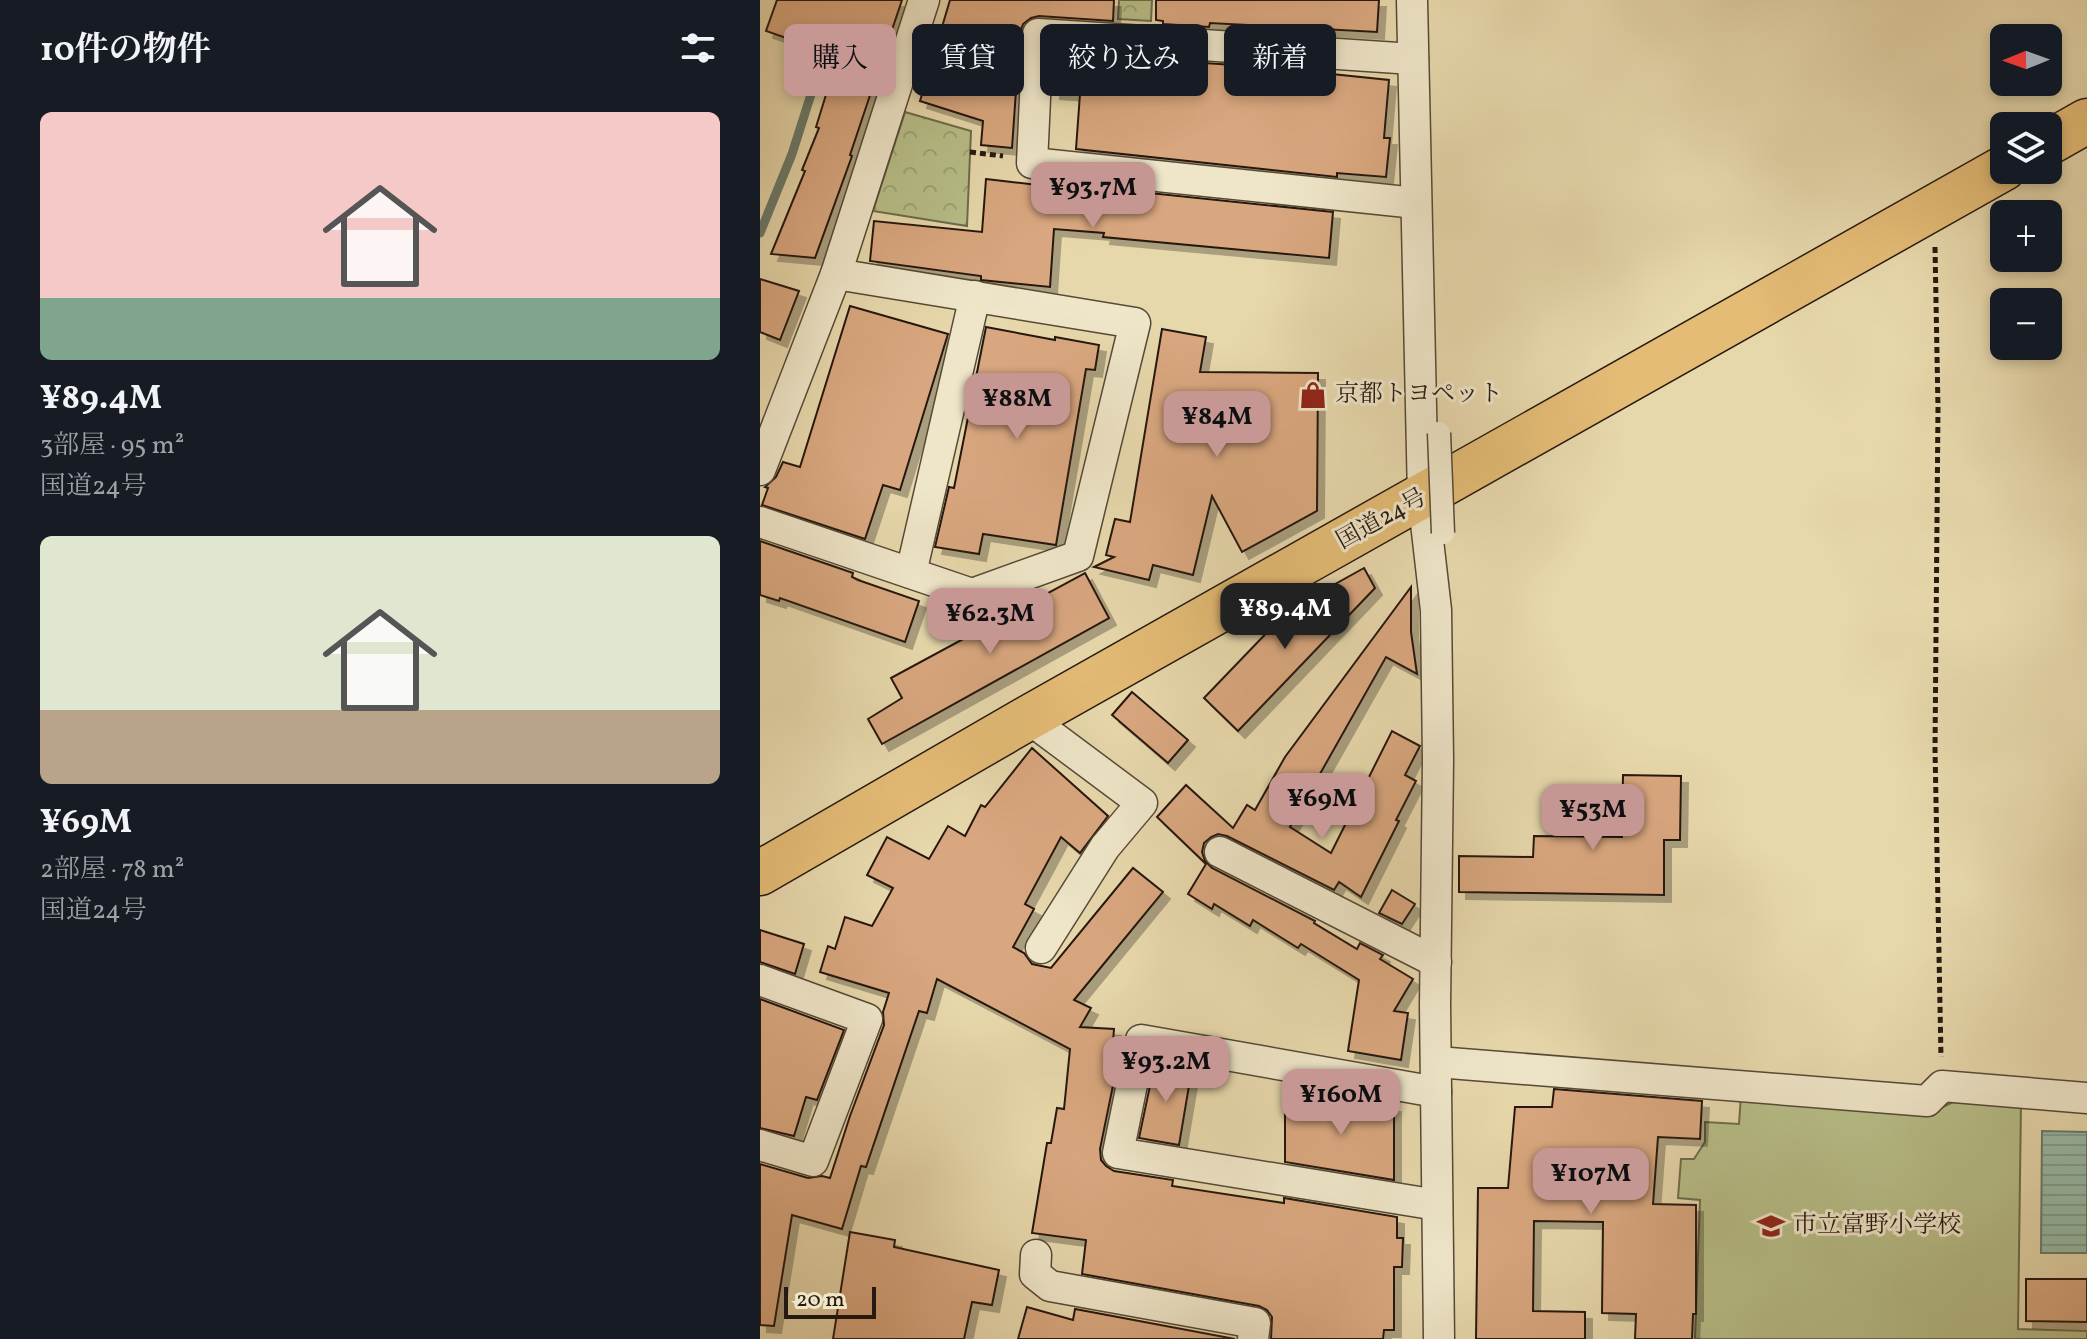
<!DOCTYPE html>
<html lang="ja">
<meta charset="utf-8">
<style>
body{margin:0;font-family:Vollkorn,"Noto Serif JP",serif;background:#242831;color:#f1f3f6;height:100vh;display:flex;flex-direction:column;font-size:30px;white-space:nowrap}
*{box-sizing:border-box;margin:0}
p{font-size:26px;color:#9ea1a6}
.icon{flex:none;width:44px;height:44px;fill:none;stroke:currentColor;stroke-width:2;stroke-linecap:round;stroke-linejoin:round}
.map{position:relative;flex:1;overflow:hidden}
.side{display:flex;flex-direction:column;background:#171b24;width:760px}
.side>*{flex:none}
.top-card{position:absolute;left:24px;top:24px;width:760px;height:72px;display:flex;gap:16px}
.needle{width:52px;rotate:269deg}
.fabs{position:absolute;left:1230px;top:24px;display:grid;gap:16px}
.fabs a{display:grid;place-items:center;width:72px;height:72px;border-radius:12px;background:#171b24;box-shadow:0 4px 12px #0003;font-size:40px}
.scale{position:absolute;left:24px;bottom:20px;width:92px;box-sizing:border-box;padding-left:8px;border:4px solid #261910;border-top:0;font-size:22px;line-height:28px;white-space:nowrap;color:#261910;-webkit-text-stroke:6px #efe6c9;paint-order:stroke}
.price{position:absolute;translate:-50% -68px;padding:0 18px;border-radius:16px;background:#c59692;color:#111;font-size:26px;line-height:52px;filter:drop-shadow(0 2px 4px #0008)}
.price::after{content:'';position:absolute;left:50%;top:48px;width:24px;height:18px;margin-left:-12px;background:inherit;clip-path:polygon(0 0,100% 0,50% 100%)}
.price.selected{background:#222;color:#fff}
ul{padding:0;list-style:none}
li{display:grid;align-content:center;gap:16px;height:424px;padding:0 40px}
li span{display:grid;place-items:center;height:248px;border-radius:12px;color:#555}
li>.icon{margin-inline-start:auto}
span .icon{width:144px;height:144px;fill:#fffc;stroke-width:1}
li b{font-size:34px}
h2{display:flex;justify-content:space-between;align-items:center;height:96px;padding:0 40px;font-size:34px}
.chip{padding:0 28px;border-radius:12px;background:#171b24;box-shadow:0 4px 12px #0003;font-size:28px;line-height:72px}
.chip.selected{background:#c59692;color:#111}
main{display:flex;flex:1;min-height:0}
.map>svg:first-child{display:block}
</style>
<main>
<section class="side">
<h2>10件の物件<svg class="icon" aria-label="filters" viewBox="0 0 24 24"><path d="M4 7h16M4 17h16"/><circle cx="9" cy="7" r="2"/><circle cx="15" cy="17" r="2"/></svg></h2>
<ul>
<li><span style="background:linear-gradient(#f6c9c9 75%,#7fa58c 0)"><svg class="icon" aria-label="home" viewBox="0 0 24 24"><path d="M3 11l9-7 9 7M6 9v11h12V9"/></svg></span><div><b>¥89.4M</b><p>3部屋 · 95 m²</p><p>国道24号</p></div></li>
<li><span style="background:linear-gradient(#dfe7d0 70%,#b9a48a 0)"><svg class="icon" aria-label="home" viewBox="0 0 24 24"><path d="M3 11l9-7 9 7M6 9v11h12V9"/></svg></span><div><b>¥69M</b><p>2部屋 · 78 m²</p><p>国道24号</p></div></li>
</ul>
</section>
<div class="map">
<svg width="1327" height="1339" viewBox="0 0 1327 1339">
<defs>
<pattern id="park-crowns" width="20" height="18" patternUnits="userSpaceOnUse" patternTransform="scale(2)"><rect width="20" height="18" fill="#b7be88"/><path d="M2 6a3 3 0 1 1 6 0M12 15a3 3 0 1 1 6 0" fill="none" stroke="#9da374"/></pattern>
<pattern id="water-rules" width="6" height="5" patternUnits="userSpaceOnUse" patternTransform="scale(2)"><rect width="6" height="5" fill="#97baa7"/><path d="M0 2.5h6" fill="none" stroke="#829f8f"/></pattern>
<filter id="shadow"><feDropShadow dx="7" dy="7" stdDeviation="0" flood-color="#0004"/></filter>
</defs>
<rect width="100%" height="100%" fill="#e7d8ac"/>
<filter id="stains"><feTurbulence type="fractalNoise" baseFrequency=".0025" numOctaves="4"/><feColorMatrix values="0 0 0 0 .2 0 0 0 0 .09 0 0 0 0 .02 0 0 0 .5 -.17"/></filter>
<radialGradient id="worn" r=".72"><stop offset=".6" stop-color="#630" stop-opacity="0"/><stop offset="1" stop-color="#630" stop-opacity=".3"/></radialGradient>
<!-- green -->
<polygon fill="#b7be88" stroke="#6e6c4c" stroke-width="2" points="981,1095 1169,1114 1203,1097 1261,1102 1258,1329 1327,1331 1327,1339 935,1339 940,1200 918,1198 921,1159 934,1159 945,1142 945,1122 979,1124"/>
<!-- park -->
<g fill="url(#park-crowns)" stroke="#6e6c4c" stroke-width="2">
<polygon points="359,0 392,0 391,21 358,19"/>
<polygon points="145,112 211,131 207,226 113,211"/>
</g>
<!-- water -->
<polygon fill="url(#water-rules)" stroke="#6a7a6b" stroke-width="2" points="1282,1131 1327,1132 1327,1253 1281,1253"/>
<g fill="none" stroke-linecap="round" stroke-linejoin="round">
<!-- stream -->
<polyline stroke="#6a7a6b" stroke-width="9" points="0,233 32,154 68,41"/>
</g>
<!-- building -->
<g fill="#d9a77f" stroke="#261910" stroke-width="2" filter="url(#shadow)">
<polygon points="17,0 142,0 90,155 92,156 55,258 11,254 45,171 42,170 59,128 56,127 78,56 6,31"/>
<polygon points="190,0 354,0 353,21 279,16 271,18 263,24 260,33 252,148 221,145 223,121 160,101"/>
<polygon points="396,0 619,0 617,32 450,23 449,27 403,24 403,21 396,20"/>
<polygon points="295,53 504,67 629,80 624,138 630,138 626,177 577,173 577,177 316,149 320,94 293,92"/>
<polygon points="226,179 312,189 313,185 573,212 569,258 343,237 344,233 294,229 290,287 221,280 221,276 110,261 114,221 222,232"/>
<polygon points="0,279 39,291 20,340 0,332"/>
<polygon points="90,306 188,334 140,490 123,485 105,539 2,505 8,488 5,487 16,477 23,462 40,467"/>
<polygon points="226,327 295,340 295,337 339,345 335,370 326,369 296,545 223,534 219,554 175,547 189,487 194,488"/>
<polygon points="402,329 446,337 440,372 558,373 557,511 482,552 452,496 433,575 393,565 389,580 334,567 354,557 346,555 355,519 370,522"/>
<polygon points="0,541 93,573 92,577 98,580 159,601 145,642 20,598 19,601 0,595"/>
<polygon points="604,568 615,588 478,731 444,698 517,622 572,592 570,587"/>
<polygon points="325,573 349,618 122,744 108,719 142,698 131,678"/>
<polygon points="651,587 651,632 657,674 626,657 530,827 571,853 632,731 660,746 645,775 656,781 636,820 639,821 601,897 579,882 574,890 467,836 458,834 451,837 444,843 442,852 445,861 452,868 555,921 554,923 597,949 600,943 623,955 620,959 653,979 634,1011 648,1013 641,1060 588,1051 599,980 541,944 538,948 493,920 490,926 454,904 452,909 428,894 446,864 397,817 426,785 473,828 487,805 495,810 525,757"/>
<polygon points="372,692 428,740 408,763 352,715"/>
<polygon points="272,748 348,816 320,853 301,837 265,904 274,909 253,947 264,953 272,964 291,968 373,868 403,892 314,1000 331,1008 320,1027 354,1029 352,1055 359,1056 340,1149 341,1160 346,1166 354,1171 413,1180 412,1186 524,1203 524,1198 637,1217 637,1238 643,1238 642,1267 634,1267 634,1330 624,1330 623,1339 511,1339 512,1317 507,1310 499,1306 322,1274 326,1240 272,1233 287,1143 291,1143 297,1108 304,1109 310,1049 177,979 167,1013 159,1011 106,1167 101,1166 82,1229 32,1215 14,1326 0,1325 0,1164 48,1178 62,1176 70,1178 90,1116 124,1025 123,1012 129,993 60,972 68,946 75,949 85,917 112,926 133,888 107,875 127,837 169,859 188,826 205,836 221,805 225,807"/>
<polygon points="863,775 921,776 920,840 904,840 904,895 699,892 699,856 773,857 774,836 862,837"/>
<polygon points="632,890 655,904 642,924 619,913"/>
<polygon points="0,930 44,944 35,974 0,962"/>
<polygon points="0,999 84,1030 57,1100 46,1097 34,1136 0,1128"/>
<polygon points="395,1062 432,1068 419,1145 379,1138"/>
<polygon points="794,1089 942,1101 940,1139 898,1137 893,1204 936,1205 936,1314 933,1314 932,1339 875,1339 876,1314 842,1313 843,1222 774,1221 773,1311 825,1312 825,1339 716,1339 718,1188 748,1188 755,1107 792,1107"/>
<polygon points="525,1097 564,1098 564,1104 634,1105 634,1180 525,1162"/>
<polygon points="90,1232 135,1240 134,1247 239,1270 232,1305 212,1302 204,1339 73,1339"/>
<polygon points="1266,1279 1327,1279 1327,1322 1266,1321"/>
<polygon points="267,1307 313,1320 315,1309 475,1339 258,1339"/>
</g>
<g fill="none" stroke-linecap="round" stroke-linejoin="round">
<!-- minor casing -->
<g stroke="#564937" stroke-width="33">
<g id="minor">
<polyline points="652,0 663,497 676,610 678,760 675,1006 679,1339"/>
<polyline points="653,59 278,34 272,163 656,203"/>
<polyline points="0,470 76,274 164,0"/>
<polyline points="0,522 212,594 318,556 375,323 76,274"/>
<polyline points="151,573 215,296"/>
<polyline points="268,718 382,803 345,847 281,948"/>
<polyline points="460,852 676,962"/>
<polyline points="0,980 107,1019 53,1161 0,1145"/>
<polyline points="677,1062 1167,1101 1182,1086 1327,1098"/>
<polyline points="676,1092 381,1040 358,1153 677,1205"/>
<polyline points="276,1255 275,1274 290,1286 495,1323 493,1339"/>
</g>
</g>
<!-- trunk casing -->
<g stroke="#261910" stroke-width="47">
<g id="trunk">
<polyline points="1288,143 1327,121"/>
<polyline points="0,873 268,718 1244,168"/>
</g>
</g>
<!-- path -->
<g stroke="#261910" stroke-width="5" stroke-dasharray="6 4" stroke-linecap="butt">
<polyline points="210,152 243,156"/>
<polyline points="1175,247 1178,408 1175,749 1181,1057"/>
</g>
<!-- minor -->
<use href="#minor" stroke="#efe6c9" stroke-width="30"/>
<!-- trunk -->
<use href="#trunk" stroke="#e4bc76" stroke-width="44"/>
<!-- pedestrian-bridge casing -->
<g stroke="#564937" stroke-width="25" stroke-linecap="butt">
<polyline id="pedestrian-bridge" points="679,433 683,533"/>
</g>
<!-- pedestrian-bridge -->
<use href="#pedestrian-bridge" stroke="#efe6c9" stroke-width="22"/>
</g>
<!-- icons -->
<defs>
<g id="shop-bare" transform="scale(2.16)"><path d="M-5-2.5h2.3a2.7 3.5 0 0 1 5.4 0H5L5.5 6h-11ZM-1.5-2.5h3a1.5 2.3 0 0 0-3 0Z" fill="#8f2418" stroke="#efe6c9" stroke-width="2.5" paint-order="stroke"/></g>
<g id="school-bare" transform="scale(2.16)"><path d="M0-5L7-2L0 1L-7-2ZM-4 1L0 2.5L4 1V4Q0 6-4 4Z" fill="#8f2418" stroke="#efe6c9" stroke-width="2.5" paint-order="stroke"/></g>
</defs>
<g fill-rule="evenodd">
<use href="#shop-bare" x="553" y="395"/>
<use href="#school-bare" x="1011" y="1226"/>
</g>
<g text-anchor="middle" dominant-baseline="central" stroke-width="6" stroke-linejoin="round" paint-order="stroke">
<!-- poi labels -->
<g font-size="24" fill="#261910" stroke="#efe6c9" text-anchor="start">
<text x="575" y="395">京都トヨペット</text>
<text x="1033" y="1226">市立富野小学校</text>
</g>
<!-- street labels -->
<g font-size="24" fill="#261910" stroke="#efe6c9">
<text transform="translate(622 520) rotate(-29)">国道24号</text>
</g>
</g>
<rect width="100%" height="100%" filter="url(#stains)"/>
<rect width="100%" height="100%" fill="url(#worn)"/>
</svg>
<div class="fabs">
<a><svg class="needle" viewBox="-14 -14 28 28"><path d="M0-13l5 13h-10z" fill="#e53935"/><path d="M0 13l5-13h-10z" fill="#9ea1a6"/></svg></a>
<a><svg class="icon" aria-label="layers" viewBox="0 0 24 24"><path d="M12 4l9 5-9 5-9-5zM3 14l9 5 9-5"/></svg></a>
<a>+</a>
<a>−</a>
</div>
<div class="scale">20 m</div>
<b class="price" style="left:333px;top:230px">¥93.7M</b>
<b class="price" style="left:257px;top:441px">¥88M</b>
<b class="price" style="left:457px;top:459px">¥84M</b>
<b class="price selected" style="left:525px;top:651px">¥89.4M</b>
<b class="price" style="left:230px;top:656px">¥62.3M</b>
<b class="price" style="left:562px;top:841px">¥69M</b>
<b class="price" style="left:833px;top:852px">¥53M</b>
<b class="price" style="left:406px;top:1104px">¥93.2M</b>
<b class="price" style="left:581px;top:1137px">¥160M</b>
<b class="price" style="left:831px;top:1216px">¥107M</b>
<div class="top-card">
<a class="chip selected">購入</a>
<a class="chip">賃貸</a>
<a class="chip">絞り込み</a>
<a class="chip">新着</a>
</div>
</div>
</main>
